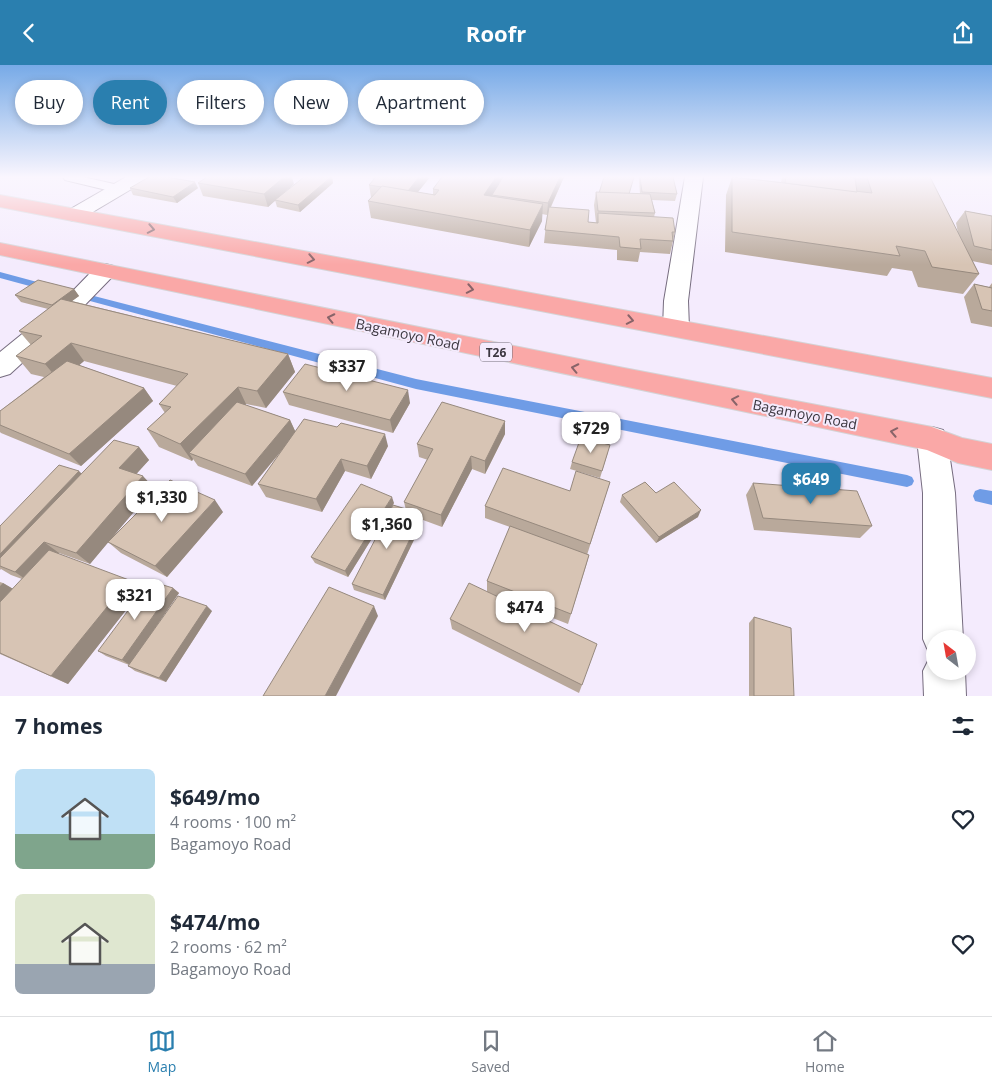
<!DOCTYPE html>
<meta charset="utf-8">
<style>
body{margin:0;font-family:"Open Sans",sans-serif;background:#f2f2f3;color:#1f2937;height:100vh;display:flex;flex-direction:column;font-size:19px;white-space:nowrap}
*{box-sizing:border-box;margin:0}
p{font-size:16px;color:#747a83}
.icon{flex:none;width:28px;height:28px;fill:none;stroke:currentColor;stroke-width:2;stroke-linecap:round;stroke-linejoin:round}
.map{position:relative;height:631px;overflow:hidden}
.sheet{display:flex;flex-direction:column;background:#fff;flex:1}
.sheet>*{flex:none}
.top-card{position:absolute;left:15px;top:15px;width:500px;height:45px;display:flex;gap:10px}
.needle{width:32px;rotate:329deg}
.tools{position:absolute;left:926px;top:565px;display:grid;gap:10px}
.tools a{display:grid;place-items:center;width:50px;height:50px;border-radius:50%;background:#fff;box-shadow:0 2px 8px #0003;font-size:25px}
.price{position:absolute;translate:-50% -42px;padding:0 11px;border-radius:10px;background:#fff;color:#222;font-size:16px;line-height:32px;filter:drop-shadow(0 1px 2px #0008)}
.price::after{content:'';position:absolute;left:50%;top:30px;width:15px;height:11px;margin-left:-8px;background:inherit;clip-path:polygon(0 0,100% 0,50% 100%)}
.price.selected{background:#2a7faf;color:#fff}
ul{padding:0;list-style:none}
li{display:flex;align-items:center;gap:15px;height:125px;padding:0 15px}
li span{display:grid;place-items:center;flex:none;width:140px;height:100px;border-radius:8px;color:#555}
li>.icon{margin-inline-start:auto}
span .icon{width:60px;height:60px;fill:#fffc;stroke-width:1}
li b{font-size:21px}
h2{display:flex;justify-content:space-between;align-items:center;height:60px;padding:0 15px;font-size:21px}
.pill{padding:0 18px;border-radius:22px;background:#fff;box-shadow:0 2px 8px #0003;font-size:18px;line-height:45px}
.pill.selected{background:#2a7faf;color:#fff}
header{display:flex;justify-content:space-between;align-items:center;height:65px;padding:0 15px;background:#2a7faf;color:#fff;font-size:22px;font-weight:700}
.menu{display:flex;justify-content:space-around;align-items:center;height:70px;border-top:1px solid #e0e1e3;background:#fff;font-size:14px;color:#747a83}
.menu a{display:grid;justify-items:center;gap:2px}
.menu .selected{color:#2a7faf}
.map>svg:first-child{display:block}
</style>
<header><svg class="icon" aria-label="back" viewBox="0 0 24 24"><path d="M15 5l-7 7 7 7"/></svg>Roofr<svg class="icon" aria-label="share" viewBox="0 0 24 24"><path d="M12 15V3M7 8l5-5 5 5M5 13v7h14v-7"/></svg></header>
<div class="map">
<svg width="992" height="631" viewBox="0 0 992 631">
<rect width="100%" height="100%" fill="#f4ebfd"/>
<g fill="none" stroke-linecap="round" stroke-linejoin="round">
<!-- stream -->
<g fill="#6f9ce6" fill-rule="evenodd">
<polygon points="0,207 52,221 53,223 48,226 0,213"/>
<polygon points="94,231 416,314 907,410 912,412 914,416 912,420 907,422 416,324 90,236 89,234 90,232"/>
<polygon points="980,424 992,426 992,440 975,436 973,431 975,426"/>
</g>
<!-- service casing -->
<g stroke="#766c7f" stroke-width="2">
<polygon id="service" points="63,112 83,112 123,121 125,124 119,128 65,115"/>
</g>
<!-- minor casing -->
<g stroke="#766c7f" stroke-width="2">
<g id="minor">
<polygon points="126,112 148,112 145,116 81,154 74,156 67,154 64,150 67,146"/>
<polygon points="685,112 703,112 688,236 689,263 685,269 676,271 667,269 663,263 664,236"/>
<polygon points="105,199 113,201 116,206 113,211 80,245 10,309 0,312 0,287 64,235 97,201"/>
<polygon points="932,362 943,365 947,374 955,428 963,574 935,574 935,606 965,606 966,631 924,631 923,606 930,592 934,590 929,588 923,574 923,428 917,374 921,365"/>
</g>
</g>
<!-- trunk casing -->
<g stroke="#d4d3d5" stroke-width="2">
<g id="trunk">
<polygon points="0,130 992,313 992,333 0,142"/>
<polygon points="0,178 624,303 932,362 962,373 992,379 992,405 958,398 927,385 0,190"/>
</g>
</g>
<!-- service -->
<use href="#service" fill="#fff" fill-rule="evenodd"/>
<!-- minor -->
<use href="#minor" fill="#fff" fill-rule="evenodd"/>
<!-- trunk -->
<use href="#trunk" fill="#faa8a7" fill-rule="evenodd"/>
</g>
<!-- wall -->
<g fill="#b9a99b">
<polygon points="332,112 333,118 300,147 277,142 275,135"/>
<polygon points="372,112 430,112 418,127 433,130 433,124 564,112 551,142 588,157 596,158 594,140 596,127 640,129 639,115 639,112 675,112 673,114 677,129 675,136 652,135 655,148 654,152 675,167 673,176 670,189 640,187 638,197 617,195 617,185 544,178 547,150 542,149 542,156 529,182 371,153 368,136 372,132 371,132 369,120 373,115"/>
<polygon points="732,112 781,117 782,112 930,112 958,168 956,158 965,146 992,151 992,200 972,196 979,209 963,229 918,222 912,206 892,203 887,211 725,187 726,130"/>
<polygon points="198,118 294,119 268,142 203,131"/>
<polygon points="130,123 198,123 177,138 133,130"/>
<polygon points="992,218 992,262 971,258 964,232 974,219 989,222"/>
<polygon points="74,224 79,231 72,236 288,289 295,307 266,343 246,339 246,340 290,355 295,366 388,381 371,414 345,406 322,447 266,432 258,419 284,383 252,421 198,401 193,394 192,396 159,382 147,364 165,348 159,339 177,321 84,296 79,300 144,323 153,336 81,401 1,368 0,367 0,346 44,312 31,309 16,291 31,280 19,266 48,244 21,237 15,230"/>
<polygon points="283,327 410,338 393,368 289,340"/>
<polygon points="505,369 485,409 472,404 442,462 423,455 423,456 385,535 354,525 352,519 406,445 404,437 428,395 419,392 417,379"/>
<polygon points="139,382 149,395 136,409 154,423 110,475 223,447 167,512 121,488 108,477 90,499 59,488 58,489 141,526 68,619 0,589 0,517 3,518 13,524 22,514 11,510 1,504 0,505 0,461 82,409"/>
<polygon points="608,387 600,413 570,404 572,397"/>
<polygon points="610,417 587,490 589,490 586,501 568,559 489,528 582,620 579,628 452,564 450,554 487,527 487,516 510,462 485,453 485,441 570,426"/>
<polygon points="753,418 872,461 860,473 754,465 746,430"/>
<polygon points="622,430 698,452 656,478 620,437"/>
<polygon points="394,438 348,512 315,498 311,492"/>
<polygon points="173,523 179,528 152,567 212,546 166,617 135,606 128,601 129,600 106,591 98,586"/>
<polygon points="754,552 794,631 749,631 749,558"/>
</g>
<!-- shaded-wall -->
<g fill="#96897e">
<polygon points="284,112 292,112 294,119 268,142 264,129"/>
<polygon points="332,112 333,118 300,147 298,140"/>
<polygon points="419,112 430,112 409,138 408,126"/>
<polygon points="496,112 506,112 492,130 492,133 484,130"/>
<polygon points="560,112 564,112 547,150 548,138"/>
<polygon points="195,117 198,123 177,138 173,132"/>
<polygon points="543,139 542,156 529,182 530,165"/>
<polygon points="74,224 79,231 57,247 52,240"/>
<polygon points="71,278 84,296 60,317 45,299"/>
<polygon points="288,289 295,307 266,343 257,326"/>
<polygon points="238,322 246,339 196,391 189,388 193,394 192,396 180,379"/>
<polygon points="144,323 153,336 81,401 69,389"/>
<polygon points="408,325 410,338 393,368 390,355"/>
<polygon points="290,355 296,368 252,421 245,409"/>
<polygon points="505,356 505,369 485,409 485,396"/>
<polygon points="385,369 388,381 371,414 367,401"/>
<polygon points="139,382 149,395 130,416 119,403"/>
<polygon points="471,391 472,404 442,462 441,450"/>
<polygon points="341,394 345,406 322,447 316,434"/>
<polygon points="79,406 86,413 0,501 0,489"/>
<polygon points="143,411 154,423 90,499 76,488"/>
<polygon points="392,432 394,438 348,512 345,506"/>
<polygon points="215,435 223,447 167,512 155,501"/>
<polygon points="701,445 698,452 656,478 659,472"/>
<polygon points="422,449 423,456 385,535 383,530"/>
<polygon points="44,477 59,488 31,518 15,507"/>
<polygon points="129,515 141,526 68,619 51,611"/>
<polygon points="3,518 20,528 0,552 0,521"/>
<polygon points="173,523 179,528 130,600 122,595"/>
<polygon points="207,541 212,546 166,617 159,613"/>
<polygon points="374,541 378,551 336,631 325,631"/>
</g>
<!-- building -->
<g fill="#d7c4b4" stroke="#96897e">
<polygon points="149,112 167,112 195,117 173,132 130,123"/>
<polygon points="207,112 284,112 264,129 198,118"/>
<polygon points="304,112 331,112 298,140 275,135"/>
<polygon points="376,112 419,112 408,126 369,120"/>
<polygon points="442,112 496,112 484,130 543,139 530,165 368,136 382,121 435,130 439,125 433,124"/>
<polygon points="503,112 560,112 548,138 492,130"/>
<polygon points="604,112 634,112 629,129 599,128"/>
<polygon points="640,112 673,112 677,129 642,127"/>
<polygon points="732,112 872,128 867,112 930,112 979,209 932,202 925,186 896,181 900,191 732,167"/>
<polygon points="786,112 849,112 855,113 857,127 785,118"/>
<polygon points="596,127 650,129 655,148 598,146"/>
<polygon points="549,142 589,145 588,157 598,158 598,148 673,153 675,167 672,167 673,176 640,174 641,184 620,182 619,172 545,165"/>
<polygon points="965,146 992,151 992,185 974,181"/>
<polygon points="38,215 74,224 52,240 15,230"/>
<polygon points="974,219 992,223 992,246 982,244"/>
<polygon points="61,234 288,289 257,326 238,322 180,379 147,364 171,342 159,339 188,309 71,278 45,299 16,291 42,271 19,266"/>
<polygon points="67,296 144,323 69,389 0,360 0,346"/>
<polygon points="305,299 408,325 390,355 283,327"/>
<polygon points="237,337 290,355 245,409 189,388"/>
<polygon points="442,337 505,356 485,396 471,391 441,450 404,437 433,384 417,379"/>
<polygon points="304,354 337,362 341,358 385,369 367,401 341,394 316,434 258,419"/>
<polygon points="581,372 610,380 602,406 572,397"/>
<polygon points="114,375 139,382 119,403 143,411 76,488 44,477 15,507 0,501 0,493"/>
<polygon points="59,400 79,406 0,489 0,461"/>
<polygon points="503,403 570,426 576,406 610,417 590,479 485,441"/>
<polygon points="170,415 215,435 155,501 108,477"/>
<polygon points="645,417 656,428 674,417 701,445 659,472 622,430"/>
<polygon points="753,418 857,426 872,461 763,453"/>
<polygon points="361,419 392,432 345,506 311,492"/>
<polygon points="393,440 422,449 383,530 352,519"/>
<polygon points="510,461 589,490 571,549 487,516"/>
<polygon points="49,485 129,515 51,611 0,588 0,537"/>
<polygon points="150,516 173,523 122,595 98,586"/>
<polygon points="469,518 597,579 582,620 450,554"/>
<polygon points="329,522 374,541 325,631 263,631"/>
<polygon points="178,531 207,541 159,613 128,601"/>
<polygon points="754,552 791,563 794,631 754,631"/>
</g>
<!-- one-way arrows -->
<defs><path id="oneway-chevron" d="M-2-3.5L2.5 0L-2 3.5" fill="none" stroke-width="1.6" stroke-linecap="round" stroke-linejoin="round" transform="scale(1.25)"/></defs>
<g stroke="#886469">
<use href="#oneway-chevron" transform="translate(151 164) rotate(11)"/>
<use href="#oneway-chevron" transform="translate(311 194) rotate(11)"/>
<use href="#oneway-chevron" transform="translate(470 224) rotate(11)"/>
<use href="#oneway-chevron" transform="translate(331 253) rotate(-168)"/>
<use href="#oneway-chevron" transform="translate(630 255) rotate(11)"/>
<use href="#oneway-chevron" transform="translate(575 303) rotate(-168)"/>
<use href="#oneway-chevron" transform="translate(735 335) rotate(-169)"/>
<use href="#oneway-chevron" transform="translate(894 367) rotate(-169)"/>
</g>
<!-- sky -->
<linearGradient id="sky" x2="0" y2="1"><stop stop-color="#77aae7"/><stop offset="0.56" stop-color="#faf6fe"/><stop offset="1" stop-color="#faf6fe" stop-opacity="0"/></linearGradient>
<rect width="992" height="200" fill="url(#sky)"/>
<g text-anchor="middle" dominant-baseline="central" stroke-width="4" stroke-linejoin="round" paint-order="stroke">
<!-- shield labels -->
<rect fill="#f4ebfd" stroke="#736d79" stroke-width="1" x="480" y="277.5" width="32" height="19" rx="4"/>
<g font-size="12" font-weight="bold" fill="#3c3740">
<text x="496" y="287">T26</text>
</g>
<!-- street labels -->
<g font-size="14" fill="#3c3740" stroke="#f4ebfd">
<text transform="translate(408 269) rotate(12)">Bagamoyo Road</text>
<text transform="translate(805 349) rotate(11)">Bagamoyo Road</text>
</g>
</g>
</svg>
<div class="tools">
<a><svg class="needle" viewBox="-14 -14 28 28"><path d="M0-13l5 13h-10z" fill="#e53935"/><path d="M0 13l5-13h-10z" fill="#747a83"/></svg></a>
</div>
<b class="price" style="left:347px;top:327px">$337</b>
<b class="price" style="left:591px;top:389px">$729</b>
<b class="price selected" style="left:811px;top:440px">$649</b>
<b class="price" style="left:162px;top:458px">$1,330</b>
<b class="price" style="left:387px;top:485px">$1,360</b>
<b class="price" style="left:135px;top:556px">$321</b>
<b class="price" style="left:525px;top:568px">$474</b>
<div class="top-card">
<a class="pill">Buy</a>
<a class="pill selected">Rent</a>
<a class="pill">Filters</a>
<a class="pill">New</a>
<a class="pill">Apartment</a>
</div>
</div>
<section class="sheet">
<h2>7 homes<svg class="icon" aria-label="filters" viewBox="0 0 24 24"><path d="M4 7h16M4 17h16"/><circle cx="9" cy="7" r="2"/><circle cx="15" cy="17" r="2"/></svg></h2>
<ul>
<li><span style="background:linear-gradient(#bfe0f5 65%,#7fa58c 0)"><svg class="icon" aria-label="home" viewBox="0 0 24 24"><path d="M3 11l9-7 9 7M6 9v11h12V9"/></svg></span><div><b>$649/mo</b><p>4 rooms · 100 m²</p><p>Bagamoyo Road</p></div><svg class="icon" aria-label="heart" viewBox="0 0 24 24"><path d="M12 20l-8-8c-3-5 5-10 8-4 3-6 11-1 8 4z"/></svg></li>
<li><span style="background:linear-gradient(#dfe7d0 70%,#9aa5b1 0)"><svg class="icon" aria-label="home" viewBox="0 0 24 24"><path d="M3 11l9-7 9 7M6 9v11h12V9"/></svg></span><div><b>$474/mo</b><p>2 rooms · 62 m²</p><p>Bagamoyo Road</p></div><svg class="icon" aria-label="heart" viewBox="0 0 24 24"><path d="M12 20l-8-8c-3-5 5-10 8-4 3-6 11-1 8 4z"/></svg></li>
</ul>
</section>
<nav class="menu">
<a class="selected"><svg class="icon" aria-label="map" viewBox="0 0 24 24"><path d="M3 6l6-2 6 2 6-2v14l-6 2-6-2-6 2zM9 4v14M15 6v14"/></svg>Map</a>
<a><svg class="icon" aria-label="saved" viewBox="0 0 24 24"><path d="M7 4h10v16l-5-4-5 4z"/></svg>Saved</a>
<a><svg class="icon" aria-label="home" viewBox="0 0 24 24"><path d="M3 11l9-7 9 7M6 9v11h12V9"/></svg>Home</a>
</nav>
